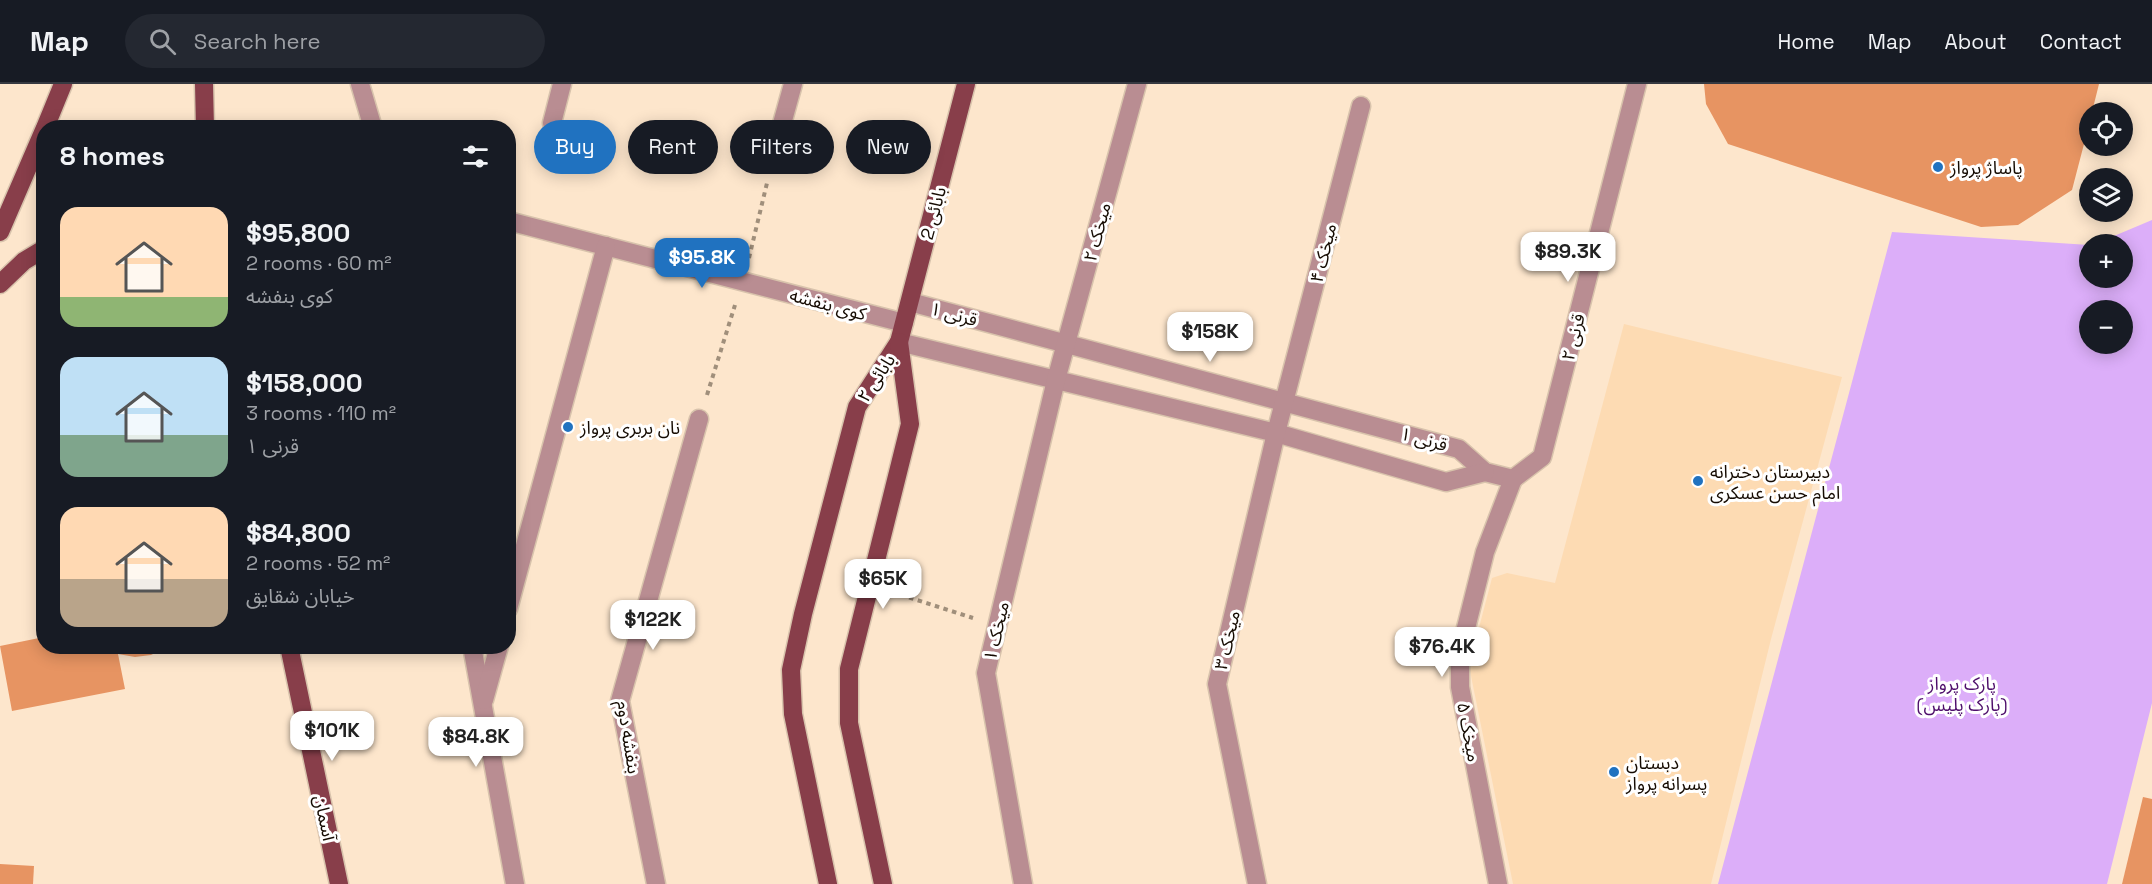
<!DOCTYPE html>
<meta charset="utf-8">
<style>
body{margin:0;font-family:"Space Grotesk","Noto Sans Arabic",sans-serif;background:#242831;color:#f1f3f6;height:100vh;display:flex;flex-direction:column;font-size:22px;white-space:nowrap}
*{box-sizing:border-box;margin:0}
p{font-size:20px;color:#9ea1a6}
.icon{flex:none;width:33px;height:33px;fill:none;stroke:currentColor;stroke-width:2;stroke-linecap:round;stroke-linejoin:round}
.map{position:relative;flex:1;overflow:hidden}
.side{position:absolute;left:36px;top:36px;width:480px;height:534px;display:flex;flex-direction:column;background:#171b24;border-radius:24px;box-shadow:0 3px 15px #0003}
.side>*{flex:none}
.top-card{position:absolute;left:534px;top:36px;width:570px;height:54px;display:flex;gap:12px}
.fabs{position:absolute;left:2079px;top:18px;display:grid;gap:12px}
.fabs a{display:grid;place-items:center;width:54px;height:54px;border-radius:50%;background:#171b24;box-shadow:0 3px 15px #0003;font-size:30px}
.price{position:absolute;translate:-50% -51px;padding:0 14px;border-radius:12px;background:#fff;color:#222;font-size:20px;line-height:39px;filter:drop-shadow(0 2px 3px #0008)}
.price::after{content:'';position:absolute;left:50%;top:36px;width:18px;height:14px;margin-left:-9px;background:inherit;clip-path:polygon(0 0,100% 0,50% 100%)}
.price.selected{background:#2072c0;color:#fff}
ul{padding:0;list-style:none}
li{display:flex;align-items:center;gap:18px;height:150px;padding:0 24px}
li span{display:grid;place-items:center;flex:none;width:168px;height:120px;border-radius:18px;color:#555}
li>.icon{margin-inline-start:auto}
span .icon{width:72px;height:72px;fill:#fffc;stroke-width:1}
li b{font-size:26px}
h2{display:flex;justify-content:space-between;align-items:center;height:72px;padding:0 24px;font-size:26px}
.chip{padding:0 21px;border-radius:27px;background:#171b24;box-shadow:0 3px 15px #0003;font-size:21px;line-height:54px}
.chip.selected{background:#2072c0;color:#fff}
header{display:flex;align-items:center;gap:36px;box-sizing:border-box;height:84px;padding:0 30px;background:#171b24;border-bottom:2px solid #363941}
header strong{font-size:28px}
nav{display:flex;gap:33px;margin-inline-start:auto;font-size:21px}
.search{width:420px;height:54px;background:#242831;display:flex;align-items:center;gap:15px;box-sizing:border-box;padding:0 21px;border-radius:33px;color:#9ea1a6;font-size:22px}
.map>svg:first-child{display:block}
</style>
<header>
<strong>Map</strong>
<div class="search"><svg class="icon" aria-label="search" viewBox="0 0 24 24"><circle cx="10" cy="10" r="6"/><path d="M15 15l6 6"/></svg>Search here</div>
<nav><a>Home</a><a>Map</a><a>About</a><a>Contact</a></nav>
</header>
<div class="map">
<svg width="2152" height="800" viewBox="0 0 2152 800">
<rect width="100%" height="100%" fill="#fde6cc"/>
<!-- built -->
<polygon fill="#fddbb3" points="1624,240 1842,293 1771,555 1711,800 1513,800 1469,582 1492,494 1507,489 1555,499"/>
<!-- green -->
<path fill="#dcaef9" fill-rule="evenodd" d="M 2152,136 L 2152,619 L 2107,800 L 1718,800 L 1892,148 L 2089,161 L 2090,194 L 2122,194 L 2122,160 L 2095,160 ZM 2090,226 L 2122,226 L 2122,260 L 2090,260 Z"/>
<!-- building -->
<g fill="#e79462">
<polygon points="1704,0 2099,0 2092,28 2090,28 2090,37 2072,106 2018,141 1981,143 1728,60 1706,20"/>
<polygon points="44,553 44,562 169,562 151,571 135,573 118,570 125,605 12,627 0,562"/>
<polygon points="2143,713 2152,715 2152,800 2122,800"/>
<polygon points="0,780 34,782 33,800 0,800"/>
</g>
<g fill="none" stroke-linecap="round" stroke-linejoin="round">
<!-- minor casing -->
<g stroke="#d8c3ac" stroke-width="21">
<g id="minor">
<polyline points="360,0 373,44"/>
<polyline points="552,39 562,0"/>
<polyline points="772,76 793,0"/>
<polyline points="508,137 904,239"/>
<polyline points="910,218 1459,365 1485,388 1513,395 1542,373 1637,0"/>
<polyline points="899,258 1276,349 1446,398 1485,388"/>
<polyline points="508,525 606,162"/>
<polyline points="472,562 515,800"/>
<polyline points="484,616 499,562"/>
<polyline points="656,800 620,617 699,335"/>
<polyline points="1023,800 986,589 1056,296 1137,0"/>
<polyline points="1257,800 1217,600 1276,349 1361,22"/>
<polyline points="1498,800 1460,603 1460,568 1485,468 1513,395"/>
</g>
</g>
<!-- major casing -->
<g stroke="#d8c3ac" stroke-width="21">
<g id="major">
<polyline points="204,0 205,44"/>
<polyline points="45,44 63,0"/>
<polyline points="0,148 44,46"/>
<polyline points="0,200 24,177 44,165"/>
<polyline points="289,562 339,800"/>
<polyline points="828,800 793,630 791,586 803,530 857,323 899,258 966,0"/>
<polyline points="883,800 849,639 849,585 910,340 899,258"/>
</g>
</g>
<!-- path -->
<g stroke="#a08f7b" stroke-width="4" stroke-dasharray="4.5 4.5" stroke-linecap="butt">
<polyline points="749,174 767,99"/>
<polyline points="707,311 735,221"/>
<polyline points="892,508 973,534"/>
</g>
<!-- minor -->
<use href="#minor" stroke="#b98d92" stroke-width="18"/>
<!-- major -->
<use href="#major" stroke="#883e4a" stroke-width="18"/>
</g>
<!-- markers -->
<g fill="#2072c0" stroke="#fff" stroke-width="2">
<circle cx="1938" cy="83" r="6"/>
<circle cx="568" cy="343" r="6"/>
<circle cx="1698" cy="397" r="6"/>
<circle cx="1614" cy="688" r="6"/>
</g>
<g text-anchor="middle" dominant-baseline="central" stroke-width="6" stroke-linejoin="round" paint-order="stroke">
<!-- poi labels -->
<g font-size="18" fill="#150b02" stroke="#fff" text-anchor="start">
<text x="1950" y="83">پاساژ پرواز</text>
<text x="580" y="343">نان بربری پرواز</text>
<text x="1710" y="387">دبیرستان دخترانه<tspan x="1710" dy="21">امام حسن عسکری</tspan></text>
<text x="1626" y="678">دبستان<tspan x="1626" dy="21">پسرانه پرواز</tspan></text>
</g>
<!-- street labels -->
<g font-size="18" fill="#150b02" stroke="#fff">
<text transform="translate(933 129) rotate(-75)">بابائی 2</text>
<text transform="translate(1097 148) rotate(-75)">میخک ۲</text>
<text transform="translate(1323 169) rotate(-76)">میخک ۴</text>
<text transform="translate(828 220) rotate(15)">کوی بنفشه</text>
<text transform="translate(954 230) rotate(15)">قرنی ۱</text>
<text transform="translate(1573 253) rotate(-76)">قرنی ۲</text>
<text transform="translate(876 294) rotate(-57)">بابائی ۲</text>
<text transform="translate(1424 355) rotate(15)">قرنی ۱</text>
<text transform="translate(996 547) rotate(-77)">میخک ۱</text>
<text transform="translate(1227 556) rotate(-77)">میخک ۳</text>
<text transform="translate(1469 648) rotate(79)">میخک ۵</text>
<text transform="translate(629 653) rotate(81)">بنفشه دوم</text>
<text transform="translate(325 734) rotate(78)">آسمان</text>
</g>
<!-- park labels -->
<g font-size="18" fill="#4e0e6b" stroke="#fff">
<text x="1962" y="599">پارک پرواز<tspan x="1962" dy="21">(پارک پلیس)</tspan></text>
</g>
</g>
</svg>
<div class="fabs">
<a><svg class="icon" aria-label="locate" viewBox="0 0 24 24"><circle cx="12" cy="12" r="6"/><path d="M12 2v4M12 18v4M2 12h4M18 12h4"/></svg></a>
<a><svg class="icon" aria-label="layers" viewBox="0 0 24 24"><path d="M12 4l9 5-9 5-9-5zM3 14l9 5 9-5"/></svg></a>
<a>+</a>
<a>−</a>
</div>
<b class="price" style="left:1568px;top:199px">$89.3K</b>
<b class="price selected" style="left:702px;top:205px">$95.8K</b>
<b class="price" style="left:1210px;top:279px">$158K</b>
<b class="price" style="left:883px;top:526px">$65K</b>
<b class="price" style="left:653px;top:567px">$122K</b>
<b class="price" style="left:1442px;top:594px">$76.4K</b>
<b class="price" style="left:332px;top:678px">$101K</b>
<b class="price" style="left:476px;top:684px">$84.8K</b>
<div class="top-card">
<a class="chip selected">Buy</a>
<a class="chip">Rent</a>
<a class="chip">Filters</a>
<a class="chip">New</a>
</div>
<section class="side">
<h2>8 homes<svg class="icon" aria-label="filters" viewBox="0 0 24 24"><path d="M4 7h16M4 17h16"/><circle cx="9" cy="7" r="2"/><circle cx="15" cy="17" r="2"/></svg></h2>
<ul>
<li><span style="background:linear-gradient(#ffd9b3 75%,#8fb573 0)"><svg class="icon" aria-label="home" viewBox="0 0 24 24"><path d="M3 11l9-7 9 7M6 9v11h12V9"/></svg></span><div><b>$95,800</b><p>2 rooms · 60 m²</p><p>کوی بنفشه</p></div></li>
<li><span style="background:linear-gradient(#bfe0f5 65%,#7fa58c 0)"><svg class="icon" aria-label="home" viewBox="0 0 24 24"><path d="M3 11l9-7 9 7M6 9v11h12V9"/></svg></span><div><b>$158,000</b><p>3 rooms · 110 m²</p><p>قرنی ۱</p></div></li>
<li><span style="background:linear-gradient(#ffd9b3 60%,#b9a48a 0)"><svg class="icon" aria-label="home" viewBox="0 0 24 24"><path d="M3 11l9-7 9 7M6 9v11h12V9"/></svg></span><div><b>$84,800</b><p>2 rooms · 52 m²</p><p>خیابان شقایق</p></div></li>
</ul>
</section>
</div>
